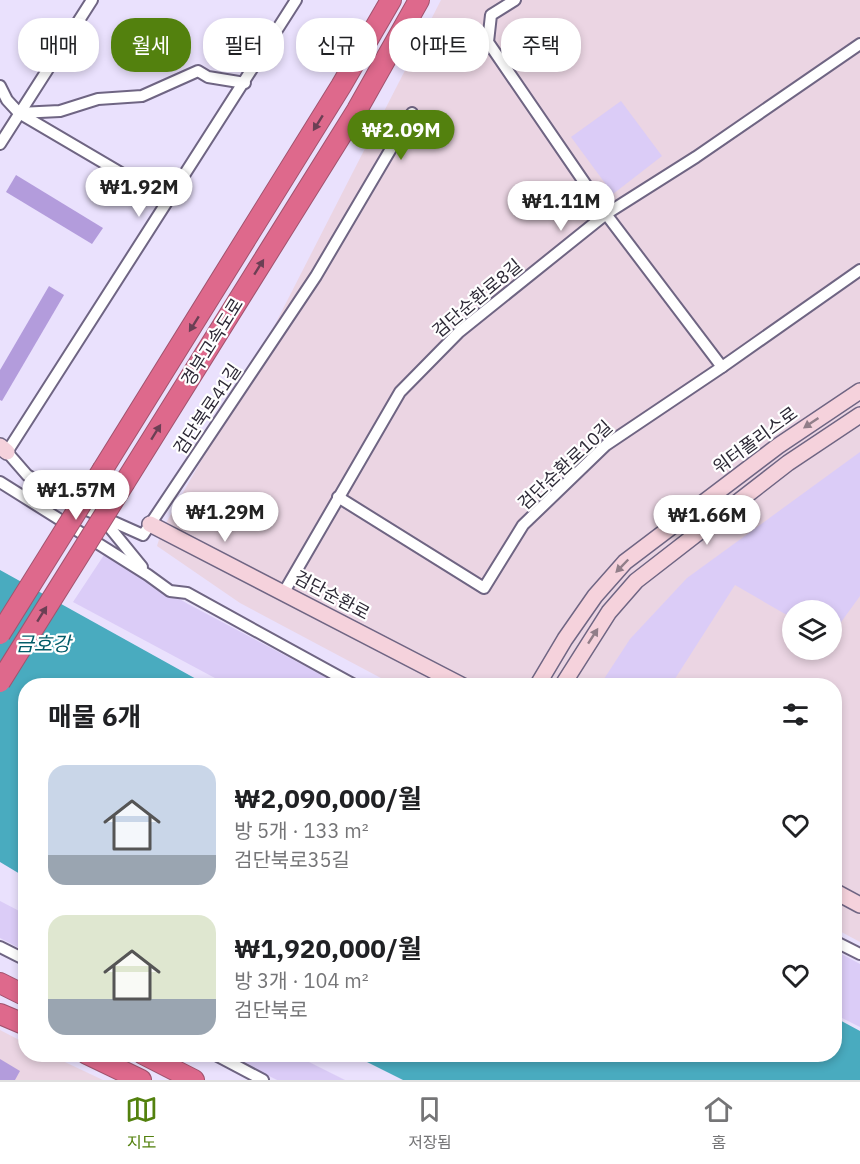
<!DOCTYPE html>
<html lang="ko">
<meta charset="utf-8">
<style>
body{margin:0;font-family:"IBM Plex Sans","Noto Sans KR",sans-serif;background:#f2f2f2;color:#202124;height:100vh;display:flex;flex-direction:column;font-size:22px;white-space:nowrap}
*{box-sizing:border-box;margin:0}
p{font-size:20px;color:#757577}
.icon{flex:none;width:33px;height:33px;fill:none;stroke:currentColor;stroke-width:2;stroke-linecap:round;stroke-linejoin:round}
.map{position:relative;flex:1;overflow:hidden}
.drawer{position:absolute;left:18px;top:678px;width:824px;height:384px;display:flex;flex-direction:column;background:#fff;border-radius:24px;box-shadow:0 3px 9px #0003}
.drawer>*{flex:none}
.top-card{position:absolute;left:18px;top:18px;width:825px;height:54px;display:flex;gap:12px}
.controls{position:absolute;left:782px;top:600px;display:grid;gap:12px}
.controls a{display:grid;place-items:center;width:60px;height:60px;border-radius:50%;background:#fff;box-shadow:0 3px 9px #0003;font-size:30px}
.price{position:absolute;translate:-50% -51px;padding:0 14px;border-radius:21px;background:#fff;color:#222;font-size:20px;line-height:39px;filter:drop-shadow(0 2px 3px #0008)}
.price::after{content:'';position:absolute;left:50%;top:36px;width:18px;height:14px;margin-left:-9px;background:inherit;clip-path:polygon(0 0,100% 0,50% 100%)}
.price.active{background:#53810e;color:#fff}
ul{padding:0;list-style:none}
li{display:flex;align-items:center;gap:18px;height:150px;padding:0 30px}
li span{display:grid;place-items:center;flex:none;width:168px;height:120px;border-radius:18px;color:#555}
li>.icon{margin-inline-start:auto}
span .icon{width:72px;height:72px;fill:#fffc;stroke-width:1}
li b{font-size:26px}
h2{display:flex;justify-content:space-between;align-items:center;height:72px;padding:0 30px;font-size:26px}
.tag{padding:0 21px;border-radius:24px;background:#fff;box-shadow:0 3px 9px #0003;font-size:21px;line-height:54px}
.tag.active{background:#53810e;color:#fff}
.tab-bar{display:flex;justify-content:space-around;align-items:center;height:84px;border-top:2px solid #e0e0e0;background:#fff;font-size:16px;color:#757577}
.tab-bar a{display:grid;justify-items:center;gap:3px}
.tab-bar .active{color:#53810e}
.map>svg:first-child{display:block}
</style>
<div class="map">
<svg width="860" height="1080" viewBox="0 0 860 1080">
<rect width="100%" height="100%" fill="#eae1fd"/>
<!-- industrial -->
<g fill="#ebd5e3" fill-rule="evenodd">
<path d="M 441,0 L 860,0 L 860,942 L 834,928 L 834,686 L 394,685 L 240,603 L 157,546 L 162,530 L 245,383 ZM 792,610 L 831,610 L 831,650 L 792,650 Z"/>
<polygon points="0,1030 25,1043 26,1054 50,1055 103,1080 0,1080"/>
</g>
<!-- green -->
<g fill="#dbccf7">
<polygon points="621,101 662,156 613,194 571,137"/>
<polygon points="860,452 860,596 831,636 831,610 792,610 792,618 735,585 671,685 600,685 630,639 687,578"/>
<polygon points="104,555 188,604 341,685 228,685 73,602"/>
<polygon points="0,901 25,914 25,951 0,938"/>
<polygon points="834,950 860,964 860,1027 834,1014"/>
<polygon points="227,1055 295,1055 345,1080 277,1080"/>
</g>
<!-- water -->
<g fill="#49abbf">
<polygon points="0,570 207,685 26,686 25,877 0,862"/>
<polygon points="834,1017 860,1031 860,1080 403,1080 353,1055 834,1054"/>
</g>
<!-- building -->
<g fill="#b39cdc">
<polygon points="16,175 103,228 92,244 6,192"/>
<polygon points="49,286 64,295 2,401 0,400 0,370"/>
<polygon points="0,1059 20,1071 15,1080 0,1080"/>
</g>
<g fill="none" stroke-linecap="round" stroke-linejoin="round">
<!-- street casing -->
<g stroke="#6f6583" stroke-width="14">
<g id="street">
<polyline points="296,0 7,452 27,475 69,502 143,535 316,276 412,113"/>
<polyline points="515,0 491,15 488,42 606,214 722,367"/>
<polyline points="0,86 7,100 19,113 167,200"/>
<polyline points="19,113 60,111 98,99 142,96 198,71 208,77 245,83"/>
<polyline points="0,144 92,0"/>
<polyline points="0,482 148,575 170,591 187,593 356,686"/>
<polyline points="338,497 484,588 523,525 606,445 722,367 860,270"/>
<polyline points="102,518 142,567"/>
<polyline points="284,592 400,392 459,332 606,214 696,157 860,44"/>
<polyline points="834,941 860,954"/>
<polyline points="0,947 26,960"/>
<polyline points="214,1054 263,1080"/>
</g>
</g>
<!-- secondary casing -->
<g stroke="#6f6583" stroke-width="18">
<g id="secondary">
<polyline points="0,446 7,452"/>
<polyline points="150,524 463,686"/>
<polyline points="537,686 565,639 595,596 625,562 778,446 860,391"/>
<polyline points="562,686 609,612 636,581 788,463 860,415"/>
<polyline points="834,891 860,905"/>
</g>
</g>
<!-- highway casing -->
<g stroke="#a0536e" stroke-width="22">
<g id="highway">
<polyline points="103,469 341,86 391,0"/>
<polyline points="125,482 357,110 419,0"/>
<polyline points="0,983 26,996"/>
<polyline points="0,1014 26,1025"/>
<polyline points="87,1054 141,1080"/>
<polyline points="143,1054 194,1080"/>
</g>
</g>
<!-- street -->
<use href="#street" stroke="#fff" stroke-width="10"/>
<!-- secondary -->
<use href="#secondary" stroke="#f5d2dc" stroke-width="15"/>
<!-- highway -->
<use href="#highway" stroke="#de698c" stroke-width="20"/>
<!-- highway-bridge casing -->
<g stroke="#a0536e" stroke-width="22" stroke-linecap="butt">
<g id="highway-bridge">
<polyline points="0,634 103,469"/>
<polyline points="0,682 125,482"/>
</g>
</g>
<!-- highway-bridge -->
<use href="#highway-bridge" stroke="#de698c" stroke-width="20"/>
</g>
<!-- one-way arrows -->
<defs><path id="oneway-solid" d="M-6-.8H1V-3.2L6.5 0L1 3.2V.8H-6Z" transform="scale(1.5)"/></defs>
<g fill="#6b3f54">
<use href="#oneway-solid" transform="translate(318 123) rotate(122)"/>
<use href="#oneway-solid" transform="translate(259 267) rotate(-58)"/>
<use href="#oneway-solid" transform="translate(194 324) rotate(122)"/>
<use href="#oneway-solid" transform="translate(156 432) rotate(-58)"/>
<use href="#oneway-solid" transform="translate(42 614) rotate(-58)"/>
</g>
<g fill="#917e89">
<use href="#oneway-solid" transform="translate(811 423) rotate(146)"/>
<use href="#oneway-solid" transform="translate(622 566) rotate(134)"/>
<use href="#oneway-solid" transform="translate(593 636) rotate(-57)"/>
</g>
<g text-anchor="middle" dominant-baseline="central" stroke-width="4.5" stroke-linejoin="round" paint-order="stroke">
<!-- street labels -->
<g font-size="18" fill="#2d2936" stroke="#fff">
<text transform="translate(477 298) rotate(-40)">검단순환로8길</text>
<text transform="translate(212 342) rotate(-58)">경부고속도로</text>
<text transform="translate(207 409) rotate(-56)">검단북로41길</text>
<text transform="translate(755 440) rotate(-36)">워터폴리스로</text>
<text transform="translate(565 465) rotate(-43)">검단순환로10길</text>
<text transform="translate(332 595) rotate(28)">검단순환로</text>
</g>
<!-- water labels -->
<g font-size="20" font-style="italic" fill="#025b69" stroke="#fff">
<text x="43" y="643">금호강</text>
</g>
</g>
</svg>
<div class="controls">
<a><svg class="icon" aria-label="layers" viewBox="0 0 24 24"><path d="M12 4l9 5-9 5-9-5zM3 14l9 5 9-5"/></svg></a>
</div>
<b class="price active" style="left:401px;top:161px">₩2.09M</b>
<b class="price" style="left:139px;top:218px">₩1.92M</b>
<b class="price" style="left:561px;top:232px">₩1.11M</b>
<b class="price" style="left:76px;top:521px">₩1.57M</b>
<b class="price" style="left:225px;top:543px">₩1.29M</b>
<b class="price" style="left:707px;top:546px">₩1.66M</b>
<div class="top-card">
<a class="tag">매매</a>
<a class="tag active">월세</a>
<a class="tag">필터</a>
<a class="tag">신규</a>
<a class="tag">아파트</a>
<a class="tag">주택</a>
</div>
<section class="drawer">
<h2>매물 6개<svg class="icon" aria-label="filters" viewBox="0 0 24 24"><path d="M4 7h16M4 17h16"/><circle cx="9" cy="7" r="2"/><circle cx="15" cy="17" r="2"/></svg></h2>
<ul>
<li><span style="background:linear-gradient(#c9d6e8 75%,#9aa5b1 0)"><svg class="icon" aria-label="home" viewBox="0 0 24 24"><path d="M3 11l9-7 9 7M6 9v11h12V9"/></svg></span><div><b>₩2,090,000/월</b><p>방 5개 · 133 m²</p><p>검단북로35길</p></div><svg class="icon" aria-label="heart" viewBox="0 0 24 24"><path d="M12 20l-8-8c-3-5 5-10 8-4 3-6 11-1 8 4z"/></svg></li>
<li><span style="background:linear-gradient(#dfe7d0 70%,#9aa5b1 0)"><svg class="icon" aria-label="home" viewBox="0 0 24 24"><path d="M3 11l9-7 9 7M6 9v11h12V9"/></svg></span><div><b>₩1,920,000/월</b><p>방 3개 · 104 m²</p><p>검단북로</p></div><svg class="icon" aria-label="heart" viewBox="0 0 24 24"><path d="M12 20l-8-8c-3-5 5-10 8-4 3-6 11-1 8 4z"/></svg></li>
</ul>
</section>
</div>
<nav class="tab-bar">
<a class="active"><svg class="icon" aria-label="map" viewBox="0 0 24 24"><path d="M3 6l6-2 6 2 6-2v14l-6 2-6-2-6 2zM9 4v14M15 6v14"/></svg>지도</a>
<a><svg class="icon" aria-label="saved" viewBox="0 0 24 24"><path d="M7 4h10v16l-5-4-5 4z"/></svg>저장됨</a>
<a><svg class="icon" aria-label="home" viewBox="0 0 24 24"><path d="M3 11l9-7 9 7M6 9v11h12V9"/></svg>홈</a>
</nav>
